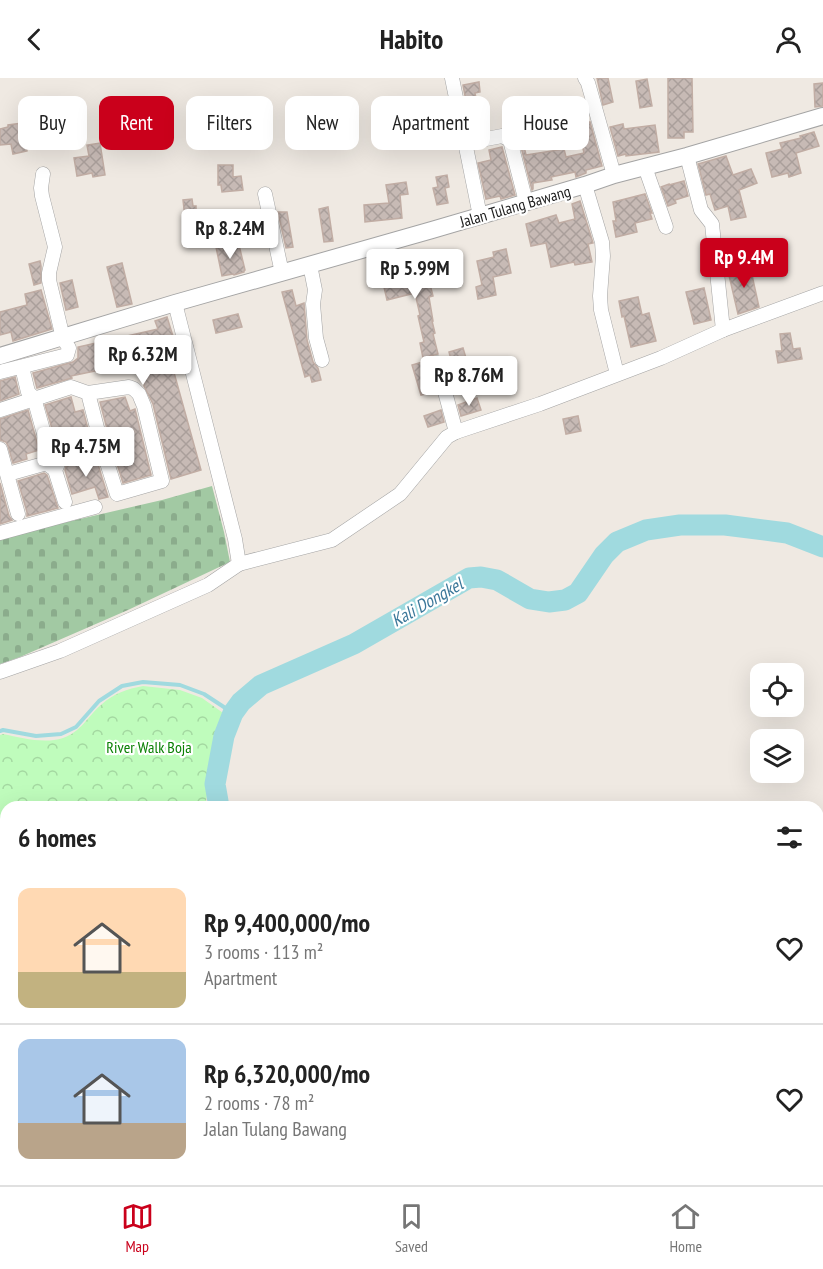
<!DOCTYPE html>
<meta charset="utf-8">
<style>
body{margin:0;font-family:"PT Sans Narrow",sans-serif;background:#f6f6f6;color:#222;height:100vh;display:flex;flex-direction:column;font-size:22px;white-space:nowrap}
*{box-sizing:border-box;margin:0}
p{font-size:20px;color:#767676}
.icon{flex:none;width:33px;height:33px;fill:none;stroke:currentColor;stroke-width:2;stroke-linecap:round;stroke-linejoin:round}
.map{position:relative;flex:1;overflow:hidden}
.sheet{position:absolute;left:0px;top:723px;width:824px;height:384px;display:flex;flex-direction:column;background:#fff;border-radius:18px 18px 0 0;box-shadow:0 6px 24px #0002}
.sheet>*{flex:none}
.guide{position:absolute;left:18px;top:18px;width:788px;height:54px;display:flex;gap:12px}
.controls{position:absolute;left:750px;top:585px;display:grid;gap:12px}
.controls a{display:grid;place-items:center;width:54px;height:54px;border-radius:12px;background:#fff;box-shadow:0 6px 24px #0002;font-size:30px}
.price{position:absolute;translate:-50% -51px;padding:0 14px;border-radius:6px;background:#fff;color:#222;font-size:20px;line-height:39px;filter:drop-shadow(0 2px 3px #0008)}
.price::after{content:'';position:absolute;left:50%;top:36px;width:18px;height:14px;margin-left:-9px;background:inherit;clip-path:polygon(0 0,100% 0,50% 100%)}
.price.active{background:#ca001b;color:#fff}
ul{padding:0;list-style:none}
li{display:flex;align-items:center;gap:18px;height:150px;padding:0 18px}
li+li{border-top:2px solid #e0e0e0}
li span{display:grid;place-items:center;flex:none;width:168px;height:120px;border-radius:12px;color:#555}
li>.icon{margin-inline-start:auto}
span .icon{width:72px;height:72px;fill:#fffc;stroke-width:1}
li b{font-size:26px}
h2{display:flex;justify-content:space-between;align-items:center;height:72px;padding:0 18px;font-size:26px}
.chip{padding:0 21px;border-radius:12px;background:#fff;box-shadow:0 6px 24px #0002;font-size:21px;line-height:54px}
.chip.active{background:#ca001b;color:#fff}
header{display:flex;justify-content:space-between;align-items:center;height:78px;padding:0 18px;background:#fff;font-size:27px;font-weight:700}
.dock{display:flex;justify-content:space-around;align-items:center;height:84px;border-top:2px solid #e0e0e0;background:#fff;font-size:16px;color:#767676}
.dock a{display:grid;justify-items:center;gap:3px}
.dock .active{color:#ca001b}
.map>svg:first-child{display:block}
</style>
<header><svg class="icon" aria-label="back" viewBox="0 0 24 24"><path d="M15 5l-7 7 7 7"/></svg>Habito<svg class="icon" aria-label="person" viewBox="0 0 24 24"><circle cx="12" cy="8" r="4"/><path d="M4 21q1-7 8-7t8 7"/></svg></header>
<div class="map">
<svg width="823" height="1107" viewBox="0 0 823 1107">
<defs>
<pattern id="cemetery-stones" width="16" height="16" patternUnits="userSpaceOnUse" patternTransform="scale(1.5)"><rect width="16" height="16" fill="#a2c9a3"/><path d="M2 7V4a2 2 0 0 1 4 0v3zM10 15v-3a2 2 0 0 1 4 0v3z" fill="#8bac8c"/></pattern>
<pattern id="park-crowns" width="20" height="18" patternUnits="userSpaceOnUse" patternTransform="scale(1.5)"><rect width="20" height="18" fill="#bffcbc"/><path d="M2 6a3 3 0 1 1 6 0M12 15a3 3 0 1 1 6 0" fill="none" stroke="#a4d8a1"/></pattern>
<pattern id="building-cross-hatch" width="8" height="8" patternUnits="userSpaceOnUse" patternTransform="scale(1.5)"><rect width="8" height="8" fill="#c7bab5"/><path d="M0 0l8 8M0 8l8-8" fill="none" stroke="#aa9f9b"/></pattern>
</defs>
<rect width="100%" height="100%" fill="#efe9e2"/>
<!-- cemetery -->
<polygon fill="url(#cemetery-stones)" points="212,408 224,454 230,484 128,532 20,579 0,586 0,461 28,453 162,422"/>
<!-- park -->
<path fill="url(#park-crowns)" d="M 143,608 L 180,612 L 202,620 L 226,637 L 215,664 L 209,685 L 209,706 L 205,729 L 6,729 L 6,865 L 0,867 L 0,657 L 3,656 C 22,660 44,666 63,660 C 81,654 88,638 101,627 C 114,615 127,611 143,608 Z"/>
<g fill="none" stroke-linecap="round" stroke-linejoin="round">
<!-- stream -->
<polyline stroke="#a0dadf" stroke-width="4" points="0,653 3,652 36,658 61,656 76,649 99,623 122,608 143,604 180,607 204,616 233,635"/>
<!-- river -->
<g stroke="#a0dadf" stroke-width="21">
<polyline points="219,729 215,706 224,658 233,635 241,624 261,607 354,566 469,500 481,499 497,502 530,521 549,524 565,522 578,515 604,477 617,464 646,452 680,447 725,447 787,455 823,469"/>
<polyline points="0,977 6,976"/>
<polyline points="0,1052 6,1061"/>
<polyline points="34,1101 39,1107"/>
</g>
</g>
<!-- building -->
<g fill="url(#building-cross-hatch)" stroke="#c1ada4" stroke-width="1.5">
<polygon points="597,0 608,0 613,24 603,27"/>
<polygon points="668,0 692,0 693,54 684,54 684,60 668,60"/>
<polygon points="647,1 652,28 640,30 636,3"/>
<polygon points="479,4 480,14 475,15 478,31 471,32 474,54 472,54 463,7"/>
<polygon points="823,5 823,28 815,29 814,6"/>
<polygon points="128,19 130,28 133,27 133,44 120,44 120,37 118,38 114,23"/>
<polygon points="231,33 232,47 241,45 243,55 218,60 213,34"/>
<polygon points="590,44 602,88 586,92 586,95 576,99 575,94 551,99 552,102 533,105 533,111 532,112 520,65 523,64 526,77 564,71 566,79 584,75 578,47"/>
<polygon points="22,45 27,73 13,76 11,66 0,67 0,51 8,49 8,47"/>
<polygon points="623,46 624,51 655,47 659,74 626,78 626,76 618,78 610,49"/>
<polygon points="814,54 819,68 796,75 801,95 789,99 788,95 772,99 766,75 782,71 780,65 801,60 800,58"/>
<polygon points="100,65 105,97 93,99 92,95 77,98 74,80 89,78 87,67"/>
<polygon points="502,69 515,117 501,121 500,118 486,121 478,85 491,82 489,72"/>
<polygon points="726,78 733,97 751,91 757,105 739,112 746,139 731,142 728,128 715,132 710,116 706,117 698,86"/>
<polygon points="218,87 233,87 233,99 241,98 243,112 222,114 221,107 218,107"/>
<polygon points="447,97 449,109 445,110 448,125 437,127 433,110 438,109 436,99"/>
<polygon points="684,103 688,118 675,122 676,125 668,128 661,109 669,106 669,107"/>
<polygon points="406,104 408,116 400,117 402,140 365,144 364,127 389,125 386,107"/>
<polygon points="645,116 652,135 650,135 652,141 635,145 637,154 616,159 613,143 616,143 613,124"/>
<polygon points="192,121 193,128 196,128 196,147 188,150 186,149 183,122"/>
<polygon points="580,123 593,165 588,166 592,184 575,187 574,184 551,189 546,165 531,168 526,146 556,137 559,145 575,141 572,126"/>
<polygon points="328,129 333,163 324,164 319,131"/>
<polygon points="278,134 287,134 293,169 286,170"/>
<polygon points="225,167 226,170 239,167 245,192 244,193 244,194 234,197 233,196 222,198 216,169"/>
<polygon points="506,171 511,195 493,199 496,217 478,221 476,209 482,207 477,183 494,179 493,174"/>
<polygon points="40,183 41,188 41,205 34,207 29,186"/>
<polygon points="122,185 132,226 117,229 107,189"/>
<polygon points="425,187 433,218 429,219 433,243 432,243 435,255 433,256 438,276 423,280 420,265 424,264 418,238 420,237 415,215 387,222 381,196"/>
<polygon points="750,188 759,229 738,236 728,193"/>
<polygon points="72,202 78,229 66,232 60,205"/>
<polygon points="704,210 711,242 694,246 686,214"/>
<polygon points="41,212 52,251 13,263 11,254 0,257 0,234 27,227 25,216"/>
<polygon points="292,212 296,228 304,225 307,262 313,284 318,290 321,302 312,304 310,297 305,299 282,214"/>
<polygon points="638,219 642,237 649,235 656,263 631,269 624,238 622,239 619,223"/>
<polygon points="238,236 242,249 216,255 213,242"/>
<polygon points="167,239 177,271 179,291 173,291 201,392 171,401 153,326 144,308 143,283 71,298 72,300 37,310 33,295 73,284 78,280 78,269 158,251 155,243"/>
<polygon points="790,255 793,271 800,270 802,281 778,285 776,273 782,273 780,256"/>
<polygon points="463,270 472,300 457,304 449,274"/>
<polygon points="426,283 435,314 421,317 412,287"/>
<polygon points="15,299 19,316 0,323 0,303"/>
<polygon points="71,319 75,334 83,332 91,363 61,371 57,367 45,327"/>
<polygon points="125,319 130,333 135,331 151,397 123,405 111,366 100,324"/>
<polygon points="477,320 481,332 461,338 458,327"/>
<polygon points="28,332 39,372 26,376 27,381 13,385 8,368 6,364 0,362 0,341"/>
<polygon points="441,332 444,344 428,349 424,338"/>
<polygon points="578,338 581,353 566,356 563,341"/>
<polygon points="96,380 108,419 99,421 95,409 72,416 65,392 66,388"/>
<polygon points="44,395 47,397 58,430 27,438 27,434 18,403"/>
<polygon points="0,405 9,438 12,442 0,446"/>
</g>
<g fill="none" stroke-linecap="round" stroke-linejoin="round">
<!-- minor casing -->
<g stroke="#a4a4a4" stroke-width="15">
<g id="minor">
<polyline points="452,0 480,138"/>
<polyline points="585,0 588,5 614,97"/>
<polyline points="465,65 502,58 510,62 526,124"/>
<polyline points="687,78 701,132 712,146 723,252"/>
<polyline points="645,89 666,149"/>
<polyline points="585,107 602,164 603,178 600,218 601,232 617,296"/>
<polyline points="265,116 282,195"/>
<polyline points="310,187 315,212 313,226 316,260 322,282"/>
<polyline points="175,225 235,461 239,486"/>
<polyline points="437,285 456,354"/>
<polyline points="22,289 28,314 34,320 50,377 46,382 47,385 51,389 57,388 59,381 54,377 50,377"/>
<polyline points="0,294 67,277 69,270 63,260 49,202 49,195 55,169 42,118 41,110 43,96"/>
<polyline points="0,332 71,309 88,315 129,309 134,311 139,316 144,328 162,403 117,416 102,369 88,315"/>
<polyline points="0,371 18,436"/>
<polyline points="59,381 102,369"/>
<polyline points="54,389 65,424"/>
<polyline points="8,396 47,385"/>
<polyline points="0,455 95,429"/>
<polyline points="0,594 60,573 208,507 239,486 332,462 400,416 447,359 456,354 540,326 661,280 723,252 823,215"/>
</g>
</g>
<!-- tertiary casing -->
<g stroke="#a4a4a4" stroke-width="18">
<polyline id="tertiary" points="0,278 175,225 432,152 585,107 614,97 687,78 823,38"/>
</g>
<!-- minor -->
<use href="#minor" stroke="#fff" stroke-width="14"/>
<!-- tertiary -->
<use href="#tertiary" stroke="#fff" stroke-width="16"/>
</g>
<g text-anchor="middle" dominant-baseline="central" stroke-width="4.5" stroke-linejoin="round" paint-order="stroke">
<!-- street labels -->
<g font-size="16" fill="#1d1d1d" stroke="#fff">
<text transform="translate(515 128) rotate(-16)">Jalan Tulang Bawang</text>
</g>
<!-- park labels -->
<g font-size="16" fill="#0b8105" stroke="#fff">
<text x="149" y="669">River Walk Boja</text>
</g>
<!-- water labels -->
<g font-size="18" font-style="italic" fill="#3c789a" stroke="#fff">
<text transform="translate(427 524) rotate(-30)">Kali Dongkel</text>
</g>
</g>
</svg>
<div class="controls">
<a><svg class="icon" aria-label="locate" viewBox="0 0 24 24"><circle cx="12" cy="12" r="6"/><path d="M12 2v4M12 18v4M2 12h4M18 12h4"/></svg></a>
<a><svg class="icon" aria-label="layers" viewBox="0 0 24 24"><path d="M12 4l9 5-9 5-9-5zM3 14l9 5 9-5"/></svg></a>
</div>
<b class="price" style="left:230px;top:182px">Rp 8.24M</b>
<b class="price active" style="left:744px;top:211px">Rp 9.4M</b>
<b class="price" style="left:415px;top:222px">Rp 5.99M</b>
<b class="price" style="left:143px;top:308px">Rp 6.32M</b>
<b class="price" style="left:469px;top:329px">Rp 8.76M</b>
<b class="price" style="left:86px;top:400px">Rp 4.75M</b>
<div class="guide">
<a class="chip">Buy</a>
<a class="chip active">Rent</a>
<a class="chip">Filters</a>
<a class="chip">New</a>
<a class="chip">Apartment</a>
<a class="chip">House</a>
</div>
<section class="sheet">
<h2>6 homes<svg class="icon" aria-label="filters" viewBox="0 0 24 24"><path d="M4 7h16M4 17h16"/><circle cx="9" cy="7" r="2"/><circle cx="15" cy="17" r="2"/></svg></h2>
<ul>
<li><span style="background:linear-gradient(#ffd9b3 70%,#c2b280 0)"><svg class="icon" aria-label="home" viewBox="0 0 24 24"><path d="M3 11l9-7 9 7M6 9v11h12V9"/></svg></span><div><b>Rp 9,400,000/mo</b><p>3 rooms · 113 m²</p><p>Apartment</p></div><svg class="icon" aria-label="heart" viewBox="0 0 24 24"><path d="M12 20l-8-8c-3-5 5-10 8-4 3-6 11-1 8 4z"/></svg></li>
<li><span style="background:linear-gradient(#a9c7e8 70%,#b9a48a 0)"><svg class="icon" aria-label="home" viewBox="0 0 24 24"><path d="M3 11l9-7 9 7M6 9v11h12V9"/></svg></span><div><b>Rp 6,320,000/mo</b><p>2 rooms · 78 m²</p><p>Jalan Tulang Bawang</p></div><svg class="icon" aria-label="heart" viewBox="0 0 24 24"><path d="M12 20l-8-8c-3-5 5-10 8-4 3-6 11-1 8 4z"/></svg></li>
</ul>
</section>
</div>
<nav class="dock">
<a class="active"><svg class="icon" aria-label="map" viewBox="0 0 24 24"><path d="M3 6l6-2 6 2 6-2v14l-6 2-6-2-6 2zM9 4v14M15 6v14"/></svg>Map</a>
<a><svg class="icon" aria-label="saved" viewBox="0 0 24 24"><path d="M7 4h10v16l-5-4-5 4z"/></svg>Saved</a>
<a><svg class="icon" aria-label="home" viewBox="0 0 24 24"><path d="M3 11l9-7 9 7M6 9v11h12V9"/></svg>Home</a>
</nav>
